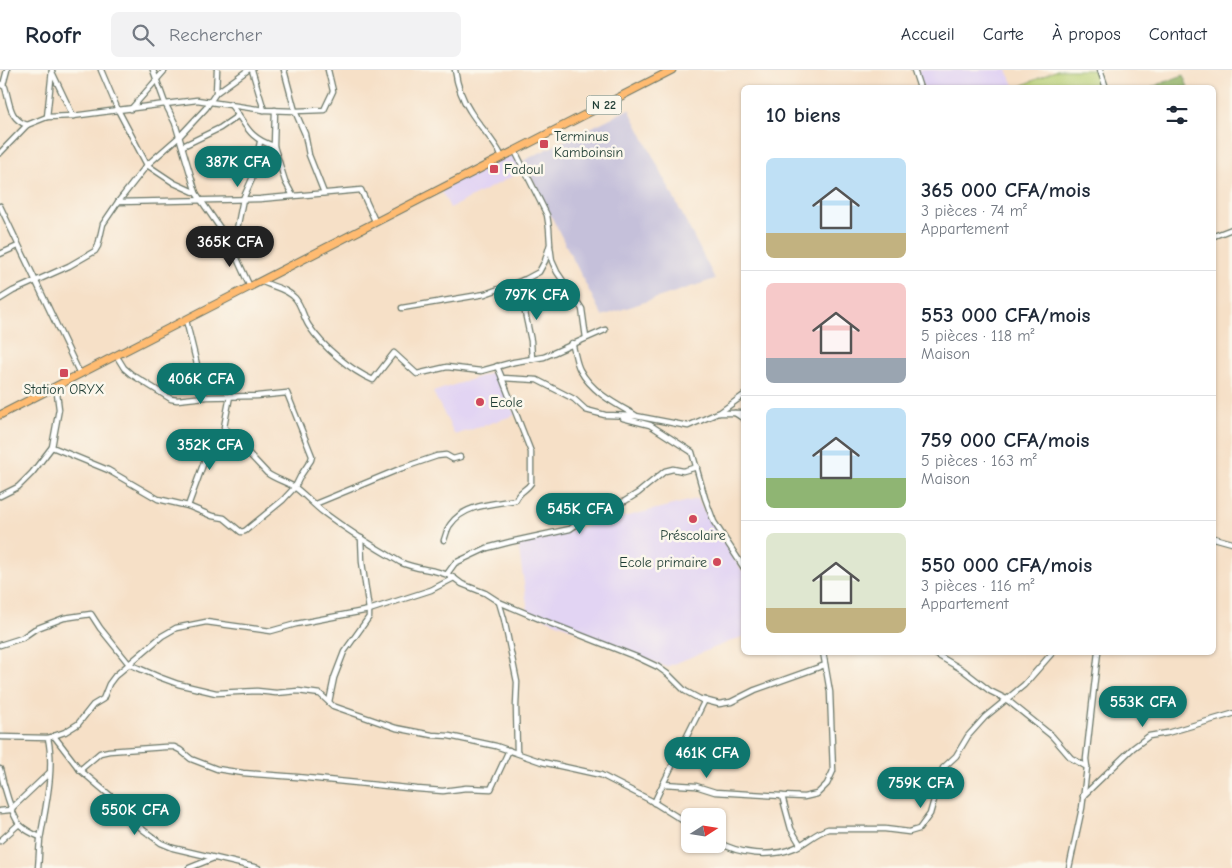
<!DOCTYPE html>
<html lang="fr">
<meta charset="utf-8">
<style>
body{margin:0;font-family:"Comic Neue",sans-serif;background:#f2f2f3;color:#1f2937;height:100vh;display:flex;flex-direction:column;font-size:19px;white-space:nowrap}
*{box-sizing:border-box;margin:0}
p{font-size:16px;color:#747a83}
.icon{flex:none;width:28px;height:28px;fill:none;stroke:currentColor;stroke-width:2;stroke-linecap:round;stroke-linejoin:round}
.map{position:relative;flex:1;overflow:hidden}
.panel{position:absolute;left:741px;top:15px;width:475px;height:570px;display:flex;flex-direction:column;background:#fff;border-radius:8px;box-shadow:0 1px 4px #0004}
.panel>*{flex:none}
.needle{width:32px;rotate:78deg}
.controls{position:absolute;left:681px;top:738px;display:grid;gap:10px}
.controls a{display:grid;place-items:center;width:45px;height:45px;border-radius:8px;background:#fff;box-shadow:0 1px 4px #0004;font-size:25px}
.price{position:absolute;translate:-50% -42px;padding:0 11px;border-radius:18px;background:#0f766e;color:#fff;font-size:16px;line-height:32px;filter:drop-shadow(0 1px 2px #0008)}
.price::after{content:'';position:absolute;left:50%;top:30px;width:15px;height:11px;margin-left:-8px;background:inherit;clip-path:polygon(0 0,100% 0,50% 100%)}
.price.on{background:#222;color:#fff}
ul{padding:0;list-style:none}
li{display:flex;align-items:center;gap:15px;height:125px;padding:0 25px}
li+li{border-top:1px solid #e0e1e3}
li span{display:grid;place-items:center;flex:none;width:140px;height:100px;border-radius:8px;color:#555}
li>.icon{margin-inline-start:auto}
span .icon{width:60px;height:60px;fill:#fffc;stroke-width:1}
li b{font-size:21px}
h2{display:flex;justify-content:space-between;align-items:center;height:60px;padding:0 25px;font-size:21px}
header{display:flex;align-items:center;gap:30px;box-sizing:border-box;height:70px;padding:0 25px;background:#fff;border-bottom:1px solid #e0e1e3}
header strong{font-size:24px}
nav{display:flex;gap:28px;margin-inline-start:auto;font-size:18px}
.search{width:350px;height:45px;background:#f2f2f3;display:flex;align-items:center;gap:12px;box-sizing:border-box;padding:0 18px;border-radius:8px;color:#747a83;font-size:19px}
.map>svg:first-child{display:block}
</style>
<header>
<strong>Roofr</strong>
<div class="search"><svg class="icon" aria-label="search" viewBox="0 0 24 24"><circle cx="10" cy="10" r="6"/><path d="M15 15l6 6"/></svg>Rechercher</div>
<nav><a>Accueil</a><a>Carte</a><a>À propos</a><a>Contact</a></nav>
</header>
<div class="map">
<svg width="1232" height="798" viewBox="0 0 1232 798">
<rect width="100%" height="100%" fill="#fbf7ec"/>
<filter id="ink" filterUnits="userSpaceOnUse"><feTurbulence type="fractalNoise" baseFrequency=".02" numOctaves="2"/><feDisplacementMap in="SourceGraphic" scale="10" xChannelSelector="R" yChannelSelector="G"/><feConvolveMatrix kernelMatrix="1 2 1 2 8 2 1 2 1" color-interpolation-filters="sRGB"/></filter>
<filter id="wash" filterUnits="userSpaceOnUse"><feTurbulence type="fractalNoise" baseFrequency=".0096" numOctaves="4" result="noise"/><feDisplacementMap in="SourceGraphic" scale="20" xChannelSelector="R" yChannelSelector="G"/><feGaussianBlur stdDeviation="1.12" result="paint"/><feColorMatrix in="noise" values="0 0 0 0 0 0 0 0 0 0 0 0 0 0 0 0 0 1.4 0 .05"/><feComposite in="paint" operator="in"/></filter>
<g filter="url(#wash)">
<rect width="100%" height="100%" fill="#f6e0c7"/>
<!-- built -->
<g fill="#e2d4f3">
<polygon points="917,0 1007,0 1015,17 923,17"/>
<polygon points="515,81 525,100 450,138 440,118"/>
<polygon points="497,301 515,345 455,365 433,322"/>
<polygon points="697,429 744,504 744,566 666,597 528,541 518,473"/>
</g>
<!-- industrial -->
<polygon fill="#c5c0da" points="629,39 715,209 602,246 523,91"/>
<!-- green -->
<polygon fill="#b7cf74" stroke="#6b8654" points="1057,0 1094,0 1101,17 1019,17"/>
<!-- forest -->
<polygon fill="#91b266" stroke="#58784d" points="1183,5 1188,17 1152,17"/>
</g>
<g filter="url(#ink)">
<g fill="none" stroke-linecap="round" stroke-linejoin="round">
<!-- street casing -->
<g stroke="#6a7667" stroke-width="7">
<g id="street">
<polyline points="52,0 47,47 73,46 118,40 147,95 174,113 196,123"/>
<polyline points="101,0 118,40 197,30 264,40 295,41 324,40 333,21 328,0"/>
<polyline points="153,0 165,33 175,53 196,123 229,171 250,217"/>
<polyline points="252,0 264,40"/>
<polyline points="284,0 295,41 305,64 309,85 324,123"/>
<path d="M 455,0 C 457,14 462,29 470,41 C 480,57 494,70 502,87"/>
<polyline points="914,0 920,18"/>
<polyline points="1100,0 1106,18"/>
<polyline points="52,2 73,46"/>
<path d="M 0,14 L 5,17 C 10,33 9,49 27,55"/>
<polyline points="3,15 7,0"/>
<polyline points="216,23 217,0"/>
<path d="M 230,34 C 246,53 247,68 274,76 L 285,111 L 293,126"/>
<polyline points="131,39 165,0"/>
<polyline points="183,76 220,58 239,45"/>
<polyline points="274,76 275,40"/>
<polyline points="0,83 27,55 47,47"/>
<polyline points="118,132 260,129 361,120 375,151"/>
<polyline points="0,136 80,304"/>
<polyline points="1214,166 1232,159"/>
<polyline points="229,171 237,159 243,129 252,109 260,72"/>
<polyline points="550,176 552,191 557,202 582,239 586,268"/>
<polyline points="0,184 18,176"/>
<polyline points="523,210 520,219 531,271 532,289"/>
<path d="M 261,211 C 272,217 286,218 295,228 C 302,236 303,247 309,256 C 322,276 350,300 373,310 L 394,283 L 417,304 L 447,297 L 481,301 L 514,292 L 544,287 L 605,260"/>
<polyline points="0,229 13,221 69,196 95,181 98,176 103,154 118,132 147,95 179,67 206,38 216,23 248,0"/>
<polyline points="402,238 485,224 526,209 539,202 545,191 550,174 549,158 547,145 515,81"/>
<path d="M 572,273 C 575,282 576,293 580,300 C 592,322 614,333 635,345"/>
<polyline points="116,285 124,298 131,304 171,329 177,330 205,327"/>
<polyline points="497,296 502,308 537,310 574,329 586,340 605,345 636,346 688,356 718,343 744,343"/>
<path d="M 230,326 L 224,357 L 267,403 C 276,410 288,412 297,419 C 306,426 314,435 323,442 C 347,460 374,477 400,492 C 418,501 437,498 454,508"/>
<polyline points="719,343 744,325"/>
<polyline points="735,343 744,349"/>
<polyline points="623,348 650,355 692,382 705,428 714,452 744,498"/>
<polyline points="52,377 108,400 158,429 188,436 212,446 224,448 241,462 245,461 283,430 295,417 301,405 311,390 312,386 287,323 257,326 205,327 186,250"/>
<polyline points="0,426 18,417 32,403 52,377 59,339 56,316"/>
<polyline points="315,434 402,398 437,386 446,385 453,389 460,387"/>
<polyline points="188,436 212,370 227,361"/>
<polyline points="1214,468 1232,473"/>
<path d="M 444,470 C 446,465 447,459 450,455 C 464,434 494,434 516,430 C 519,421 527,420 531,413 L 531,382 L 502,308"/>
<polyline points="447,504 455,493 487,478 510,472 570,459 595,442 625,431 638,423 665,401 673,399 683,401 697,397"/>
<polyline points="499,532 504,549 517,612 516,636 517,682"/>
<polyline points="0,575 22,568 35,559 64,548 91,544 100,558 129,594 159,607 178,614 216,623 257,621 276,623 298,621 320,624 333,636 396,658 432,665 449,666 496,676 542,692 601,705 650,730 690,755"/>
<polyline points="932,582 963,600 990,621 1006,629 1052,666 1071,688 1087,697"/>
<polyline points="329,632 334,608 344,582 369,547 369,540 362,492 361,468"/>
<polyline points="54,666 80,700 113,728 125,742 142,759 161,773 173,778 258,798"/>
<polyline points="0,667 48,668 65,662 78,654 93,635 103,629 109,614 115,606 162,566 176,558 206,552 271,561 296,554 369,540 431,520 454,508 462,514 485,523 499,532 542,550 639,588 658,597 669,605 685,621 700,629 719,634 731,632 755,620 825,595"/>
<path d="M 0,699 C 3,713 12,746 20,755 C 26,761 33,764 40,767"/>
<polyline points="80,700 100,683 109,681 165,677 174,677 180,680 191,689 217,699 243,703 297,707 417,719 443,721 466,718 491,719 509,680"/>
<polyline points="663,714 705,630"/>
<polyline points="1083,726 1133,678 1149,666 1167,663 1232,644"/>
<polyline points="654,733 663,714 696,716 715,722 782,726"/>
<polyline points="0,741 10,740 49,703"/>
<polyline points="0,771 19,754"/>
<path d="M 718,772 C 739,784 770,788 794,778 C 806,773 815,763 828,759 L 885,759 L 909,762 L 919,759 L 930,744 L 943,698 L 956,686 L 968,666 L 985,647 L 1024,615 L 1053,582"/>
<polyline points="800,774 791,759 782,726 804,727 817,724 827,714 833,701 830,622 823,582"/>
<path d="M 38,798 C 39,789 39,779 40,770 C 45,739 55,700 48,668"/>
<polyline points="189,798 214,788"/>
<polyline points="1069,798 1082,738 1087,697 1086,689 1098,582"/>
</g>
</g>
<!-- primary casing -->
<g stroke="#6a7667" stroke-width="9">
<polyline id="primary" points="0,345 672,0"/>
</g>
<!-- street -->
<use href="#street" stroke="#fff" stroke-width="4.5"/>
<!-- primary -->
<use href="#primary" stroke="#ffbb71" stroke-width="7"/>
</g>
</g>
<!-- markers -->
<g fill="#d1495b" stroke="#fbf7ec" stroke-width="2">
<rect x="539" y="69" width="10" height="10" rx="2.5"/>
<rect x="489" y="94" width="10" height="10" rx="2.5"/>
<rect x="59" y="298" width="10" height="10" rx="2.5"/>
<circle cx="480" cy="332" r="5"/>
<circle cx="693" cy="449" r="5"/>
<circle cx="717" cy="492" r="5"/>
</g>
<g text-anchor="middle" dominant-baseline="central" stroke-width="5" stroke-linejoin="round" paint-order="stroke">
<!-- shield labels -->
<rect fill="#fbf7ec" stroke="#61756b" stroke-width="1" x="586.5" y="25.5" width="35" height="19" rx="4"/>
<g font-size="12" font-weight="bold" fill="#1f3d34">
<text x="604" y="35">N 22</text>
</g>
<!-- poi labels -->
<g font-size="14" fill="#1f3d34" stroke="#fbf7ec" text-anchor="start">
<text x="554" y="66">Terminus<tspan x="554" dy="16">Kamboinsin</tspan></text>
<text x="504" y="99">Fadoul</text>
<text x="64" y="319" text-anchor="middle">Station ORYX</text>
<text x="490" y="332">Ecole</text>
<text x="693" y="465" text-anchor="middle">Préscolaire</text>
<text x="707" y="492" text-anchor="end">Ecole primaire</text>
</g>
</g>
</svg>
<div class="controls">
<a><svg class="needle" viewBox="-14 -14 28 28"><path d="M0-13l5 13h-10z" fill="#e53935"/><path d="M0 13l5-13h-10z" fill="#747a83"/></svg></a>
</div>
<b class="price" style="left:238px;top:118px">387K CFA</b>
<b class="price on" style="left:230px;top:198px">365K CFA</b>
<b class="price" style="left:537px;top:251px">797K CFA</b>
<b class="price" style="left:201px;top:335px">406K CFA</b>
<b class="price" style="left:210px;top:401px">352K CFA</b>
<b class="price" style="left:580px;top:465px">545K CFA</b>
<b class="price" style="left:1143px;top:658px">553K CFA</b>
<b class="price" style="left:707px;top:709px">461K CFA</b>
<b class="price" style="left:921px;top:739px">759K CFA</b>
<b class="price" style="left:135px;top:766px">550K CFA</b>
<section class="panel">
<h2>10 biens<svg class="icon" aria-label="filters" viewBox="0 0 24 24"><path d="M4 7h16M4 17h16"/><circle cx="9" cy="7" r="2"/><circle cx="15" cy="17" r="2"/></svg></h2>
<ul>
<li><span style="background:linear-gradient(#bfe0f5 75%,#c2b280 0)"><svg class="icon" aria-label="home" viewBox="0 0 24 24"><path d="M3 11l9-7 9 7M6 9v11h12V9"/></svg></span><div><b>365 000 CFA/mois</b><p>3 pièces · 74 m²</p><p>Appartement</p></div></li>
<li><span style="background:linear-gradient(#f6c9c9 75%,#9aa5b1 0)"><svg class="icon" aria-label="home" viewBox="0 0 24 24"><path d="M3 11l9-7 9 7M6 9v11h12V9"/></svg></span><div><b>553 000 CFA/mois</b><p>5 pièces · 118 m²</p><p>Maison</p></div></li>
<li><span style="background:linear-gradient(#bfe0f5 70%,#8fb573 0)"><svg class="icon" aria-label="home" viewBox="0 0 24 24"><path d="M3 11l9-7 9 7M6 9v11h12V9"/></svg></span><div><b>759 000 CFA/mois</b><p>5 pièces · 163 m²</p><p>Maison</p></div></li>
<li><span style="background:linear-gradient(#dfe7d0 75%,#c2b280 0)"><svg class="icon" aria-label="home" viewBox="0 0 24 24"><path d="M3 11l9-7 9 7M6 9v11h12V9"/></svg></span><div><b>550 000 CFA/mois</b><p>3 pièces · 116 m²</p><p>Appartement</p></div></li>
</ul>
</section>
</div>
